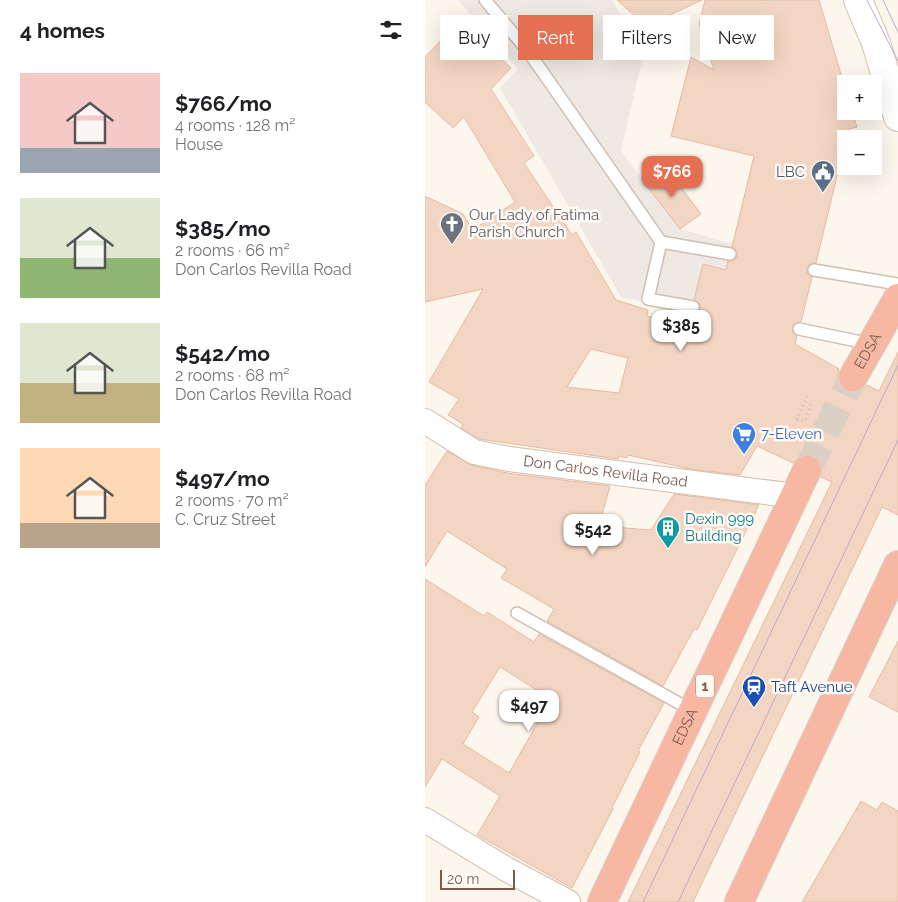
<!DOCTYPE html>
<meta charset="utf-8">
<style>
body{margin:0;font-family:Raleway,sans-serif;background:#f2f2f2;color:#202124;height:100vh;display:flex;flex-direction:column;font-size:19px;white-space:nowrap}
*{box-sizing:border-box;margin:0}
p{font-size:16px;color:#757577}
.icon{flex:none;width:28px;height:28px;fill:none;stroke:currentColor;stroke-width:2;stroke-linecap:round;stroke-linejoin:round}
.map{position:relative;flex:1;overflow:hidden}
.sheet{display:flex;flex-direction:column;background:#fff;width:425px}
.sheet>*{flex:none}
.top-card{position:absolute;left:15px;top:15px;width:382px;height:45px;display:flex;gap:10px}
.buttons{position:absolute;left:412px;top:75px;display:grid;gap:10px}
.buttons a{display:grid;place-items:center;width:45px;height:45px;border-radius:0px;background:#fff;box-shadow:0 5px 20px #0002;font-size:25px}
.scale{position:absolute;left:15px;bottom:12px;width:75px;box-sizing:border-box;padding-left:5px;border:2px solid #7a5c4d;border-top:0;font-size:14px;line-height:18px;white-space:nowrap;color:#7a5c4d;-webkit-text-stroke:4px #fffaf3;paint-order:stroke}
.price{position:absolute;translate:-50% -42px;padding:0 11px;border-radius:10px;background:#fff;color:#222;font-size:16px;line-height:32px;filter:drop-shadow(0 1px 2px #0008)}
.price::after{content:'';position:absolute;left:50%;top:30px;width:15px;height:11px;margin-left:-8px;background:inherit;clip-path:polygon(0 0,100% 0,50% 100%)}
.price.on{background:#e76f51;color:#fff}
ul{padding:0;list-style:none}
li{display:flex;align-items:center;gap:15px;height:125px;padding:0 20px}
li span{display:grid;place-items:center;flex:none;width:140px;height:100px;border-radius:0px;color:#555}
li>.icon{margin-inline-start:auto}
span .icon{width:60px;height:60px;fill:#fffc;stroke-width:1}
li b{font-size:21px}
h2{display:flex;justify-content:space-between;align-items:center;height:60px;padding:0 20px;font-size:21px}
.pill{padding:0 18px;border-radius:0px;background:#fff;box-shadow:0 5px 20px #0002;font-size:18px;line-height:45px}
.pill.on{background:#e76f51;color:#fff}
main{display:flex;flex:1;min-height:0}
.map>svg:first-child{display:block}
</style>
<main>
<section class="sheet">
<h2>4 homes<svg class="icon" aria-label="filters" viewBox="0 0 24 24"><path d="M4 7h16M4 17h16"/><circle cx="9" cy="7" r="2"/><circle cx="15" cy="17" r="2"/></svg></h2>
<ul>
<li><span style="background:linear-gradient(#f6c9c9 75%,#9aa5b1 0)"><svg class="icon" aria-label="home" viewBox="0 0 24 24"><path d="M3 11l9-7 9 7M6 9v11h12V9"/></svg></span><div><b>$766/mo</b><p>4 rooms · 128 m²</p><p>House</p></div></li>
<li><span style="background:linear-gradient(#dfe7d0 60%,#8fb573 0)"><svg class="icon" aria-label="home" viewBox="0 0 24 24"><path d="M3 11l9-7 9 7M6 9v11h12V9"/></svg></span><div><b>$385/mo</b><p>2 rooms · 66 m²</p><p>Don Carlos Revilla Road</p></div></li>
<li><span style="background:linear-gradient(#dfe7d0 60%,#c2b280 0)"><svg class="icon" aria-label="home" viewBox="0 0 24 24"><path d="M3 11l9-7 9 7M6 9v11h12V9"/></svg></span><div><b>$542/mo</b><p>2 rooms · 68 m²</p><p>Don Carlos Revilla Road</p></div></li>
<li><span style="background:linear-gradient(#ffd9b3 75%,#b9a48a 0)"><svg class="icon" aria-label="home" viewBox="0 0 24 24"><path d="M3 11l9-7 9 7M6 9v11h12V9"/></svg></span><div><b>$497/mo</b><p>2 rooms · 70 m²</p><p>C. Cruz Street</p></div></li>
</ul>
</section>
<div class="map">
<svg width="473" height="902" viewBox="0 0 473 902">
<rect width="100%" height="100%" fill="#fdf6ec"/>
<!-- industrial -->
<polygon fill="#efe9e4" points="33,0 187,0 197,18 223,34 196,151 255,229 308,244 301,270 278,264 267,311 196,297 75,88 93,69"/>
<!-- building -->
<g fill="#f3d5c3" stroke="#e6bba3" fill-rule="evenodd">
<polygon points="192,0 277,0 221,26"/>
<path d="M 280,0 L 394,0 L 421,91 L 421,111 L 427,111 L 432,127 L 424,129 L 421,139 L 391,263 L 386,263 L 382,268 L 382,273 L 387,277 L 376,322 L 369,324 L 367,331 L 372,336 L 370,344 L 414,369 L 412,377 L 414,384 L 420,390 L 428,393 L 435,391 L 442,385 L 454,391 L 473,352 L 473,515 L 457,507 L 268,902 L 203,902 L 407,482 L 396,477 L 397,468 L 395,461 L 389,456 L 381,454 L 374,457 L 368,463 L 332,446 L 315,475 L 265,469 L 203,455 L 202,458 L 194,456 L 193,459 L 54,439 L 36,428 L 38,424 L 23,415 L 34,399 L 4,382 L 58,289 L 0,302 L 0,196 L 38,214 L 48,230 L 90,202 L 39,117 L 28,128 L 0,102 L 0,57 L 36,20 L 86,68 L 66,89 L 109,156 L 99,163 L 147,235 L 151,232 L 191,300 L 223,310 L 222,316 L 264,327 L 266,314 L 271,314 L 275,309 L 275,304 L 269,300 L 278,264 L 301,270 L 303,261 L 308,261 L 312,256 L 312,251 L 307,247 L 329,156 L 246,136 L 266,57 L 289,70 L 274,24 ZM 166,349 L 203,358 L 194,393 L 142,387 Z"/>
<polygon points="240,166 276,214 255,229 219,182"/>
<polygon points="22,451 46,465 82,473 185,486 174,526 226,530 249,494 334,505 272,630 269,629 238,686 122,621 129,609 76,578 82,569 22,531 0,567 0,485"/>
<path d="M 0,579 L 59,616 L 62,612 L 109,642 L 114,634 L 239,703 L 213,751 L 215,752 L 187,808 L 188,809 L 147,888 L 52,835 L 75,796 L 17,759 L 0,787 ZM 75,667 L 118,694 L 104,717 L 113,722 L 84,773 L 38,744 L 54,717 L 47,712 Z"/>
<polygon points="473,641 473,712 444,697"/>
<polygon points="436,801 452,810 457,802 473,811 473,902 377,902"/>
</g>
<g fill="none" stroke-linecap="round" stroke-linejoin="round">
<!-- highway-tunnel -->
<polyline stroke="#dcd0c4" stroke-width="28" stroke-dasharray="28 14" stroke-linecap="butt" points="382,470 428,377"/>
<!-- lane casing -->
<g stroke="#d1beb0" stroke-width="14">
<g id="lane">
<polyline points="60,0 103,51 236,242 305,254"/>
<polyline points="236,242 223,299 268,307"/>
<polyline points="389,270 473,284"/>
<polyline points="374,329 446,344"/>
<polyline points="92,613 268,711"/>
</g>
</g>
<!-- street casing -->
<g stroke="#d1beb0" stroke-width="26">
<g id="street">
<path id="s1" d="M 0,421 L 49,452 L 84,459 L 370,496"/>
<polyline points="0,820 81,869 143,902"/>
</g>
</g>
<!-- secondary casing -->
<g stroke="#d6c0b0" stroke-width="30">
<polyline id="secondary" points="433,0 451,43 473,117"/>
</g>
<!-- highway casing -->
<g stroke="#dad1cd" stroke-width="30">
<g id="highway">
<path id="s2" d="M 428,377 L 473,298"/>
<path id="s3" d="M 177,902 L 382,470"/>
<polyline points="314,902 473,565"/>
</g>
</g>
<!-- path -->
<g stroke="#d9b8a5" stroke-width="3" stroke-dasharray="1 4" stroke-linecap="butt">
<polyline points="382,396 372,419 380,421 386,404"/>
<polyline points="378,431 386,434 381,444"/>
</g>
<!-- lane -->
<use href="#lane" stroke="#fff" stroke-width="11"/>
<!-- street -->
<use href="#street" stroke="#fff" stroke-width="24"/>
<!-- secondary -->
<use href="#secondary" stroke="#fff" stroke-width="28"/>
<!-- highway -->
<use href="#highway" stroke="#f7b7a3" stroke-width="28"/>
<!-- tram -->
<g stroke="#b9a8c9" stroke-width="1">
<polyline points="442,0 473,61"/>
<polyline points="458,0 473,32"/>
<polyline points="218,902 473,365"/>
<polyline points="253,902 473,440"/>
</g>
</g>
<!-- icons -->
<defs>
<g id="civic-pin" transform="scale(1.25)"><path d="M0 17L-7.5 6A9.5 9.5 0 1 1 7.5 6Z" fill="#5c6f8a" stroke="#fffaf3"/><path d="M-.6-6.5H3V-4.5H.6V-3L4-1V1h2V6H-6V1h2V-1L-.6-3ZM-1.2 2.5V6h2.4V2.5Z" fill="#fff"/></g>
<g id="church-pin" transform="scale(1.25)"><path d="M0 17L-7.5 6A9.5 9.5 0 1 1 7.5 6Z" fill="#6b7280" stroke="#fffaf3"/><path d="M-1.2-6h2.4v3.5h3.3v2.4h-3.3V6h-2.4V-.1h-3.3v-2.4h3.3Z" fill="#fff"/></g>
<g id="supermarket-pin" transform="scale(1.25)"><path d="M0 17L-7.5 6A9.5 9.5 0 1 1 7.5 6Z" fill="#3f7fe0" stroke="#fffaf3"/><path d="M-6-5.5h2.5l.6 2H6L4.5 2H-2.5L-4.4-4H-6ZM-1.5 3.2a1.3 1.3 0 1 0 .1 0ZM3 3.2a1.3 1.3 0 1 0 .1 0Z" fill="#fff"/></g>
<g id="building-pin" transform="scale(1.25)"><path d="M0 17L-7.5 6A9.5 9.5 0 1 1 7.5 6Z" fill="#0f9aa8" stroke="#fffaf3"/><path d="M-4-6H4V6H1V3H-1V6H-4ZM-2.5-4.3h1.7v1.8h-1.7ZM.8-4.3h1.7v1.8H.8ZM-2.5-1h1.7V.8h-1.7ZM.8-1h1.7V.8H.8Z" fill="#fff"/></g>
<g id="station-pin" transform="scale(1.25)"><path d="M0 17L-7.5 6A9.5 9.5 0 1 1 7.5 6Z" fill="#1a4fb4" stroke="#fffaf3"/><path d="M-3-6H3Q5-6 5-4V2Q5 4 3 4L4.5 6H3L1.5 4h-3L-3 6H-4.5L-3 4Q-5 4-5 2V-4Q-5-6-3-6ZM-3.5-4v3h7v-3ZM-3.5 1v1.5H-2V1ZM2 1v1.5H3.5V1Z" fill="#fff"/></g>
</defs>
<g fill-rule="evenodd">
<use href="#civic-pin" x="398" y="172"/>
<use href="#church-pin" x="27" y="224"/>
<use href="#supermarket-pin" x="319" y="434"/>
<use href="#building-pin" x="243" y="528"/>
<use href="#station-pin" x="329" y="687"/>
</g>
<g text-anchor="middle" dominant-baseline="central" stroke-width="5" stroke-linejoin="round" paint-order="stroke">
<!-- shield labels -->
<rect fill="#fffaf3" stroke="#a28b7f" stroke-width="1" x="271" y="674.5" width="18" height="23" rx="4"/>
<g font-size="14" font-weight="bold" fill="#7a5c4d">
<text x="280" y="686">1</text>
</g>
<!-- service labels -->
<g font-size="15" fill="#4e5e75" stroke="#fffaf3" text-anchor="end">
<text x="380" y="172">LBC</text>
</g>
<!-- worship labels -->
<g font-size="15" fill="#5b616d" stroke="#fffaf3" text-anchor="start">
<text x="44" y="215">Our Lady of Fatima<tspan x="44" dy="17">Parish Church</tspan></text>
</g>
<!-- street labels -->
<g font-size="15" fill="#7a5c4d" stroke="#fffaf3">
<text stroke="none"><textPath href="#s2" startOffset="30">EDSA</textPath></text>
<text stroke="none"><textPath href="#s1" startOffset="191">Don Carlos Revilla Road</textPath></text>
<text stroke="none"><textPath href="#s3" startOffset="194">EDSA</textPath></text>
</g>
<!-- shop labels -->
<g font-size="15" fill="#366cbe" stroke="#fffaf3" text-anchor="start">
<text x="336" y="434">7-Eleven</text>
</g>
<!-- culture labels -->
<g font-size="15" fill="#0d838f" stroke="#fffaf3" text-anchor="start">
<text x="260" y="519">Dexin 999<tspan x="260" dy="17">Building</tspan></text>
</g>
<!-- transit labels -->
<g font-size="15" fill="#164399" stroke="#fffaf3" text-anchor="start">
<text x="346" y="687">Taft Avenue</text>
</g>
</g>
</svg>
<div class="buttons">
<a>+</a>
<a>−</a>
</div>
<div class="scale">20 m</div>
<b class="price on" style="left:247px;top:198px">$766</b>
<b class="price" style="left:256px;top:352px">$385</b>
<b class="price" style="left:168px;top:556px">$542</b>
<b class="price" style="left:104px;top:732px">$497</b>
<div class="top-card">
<a class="pill">Buy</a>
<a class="pill on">Rent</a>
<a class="pill">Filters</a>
<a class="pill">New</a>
</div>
</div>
</main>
